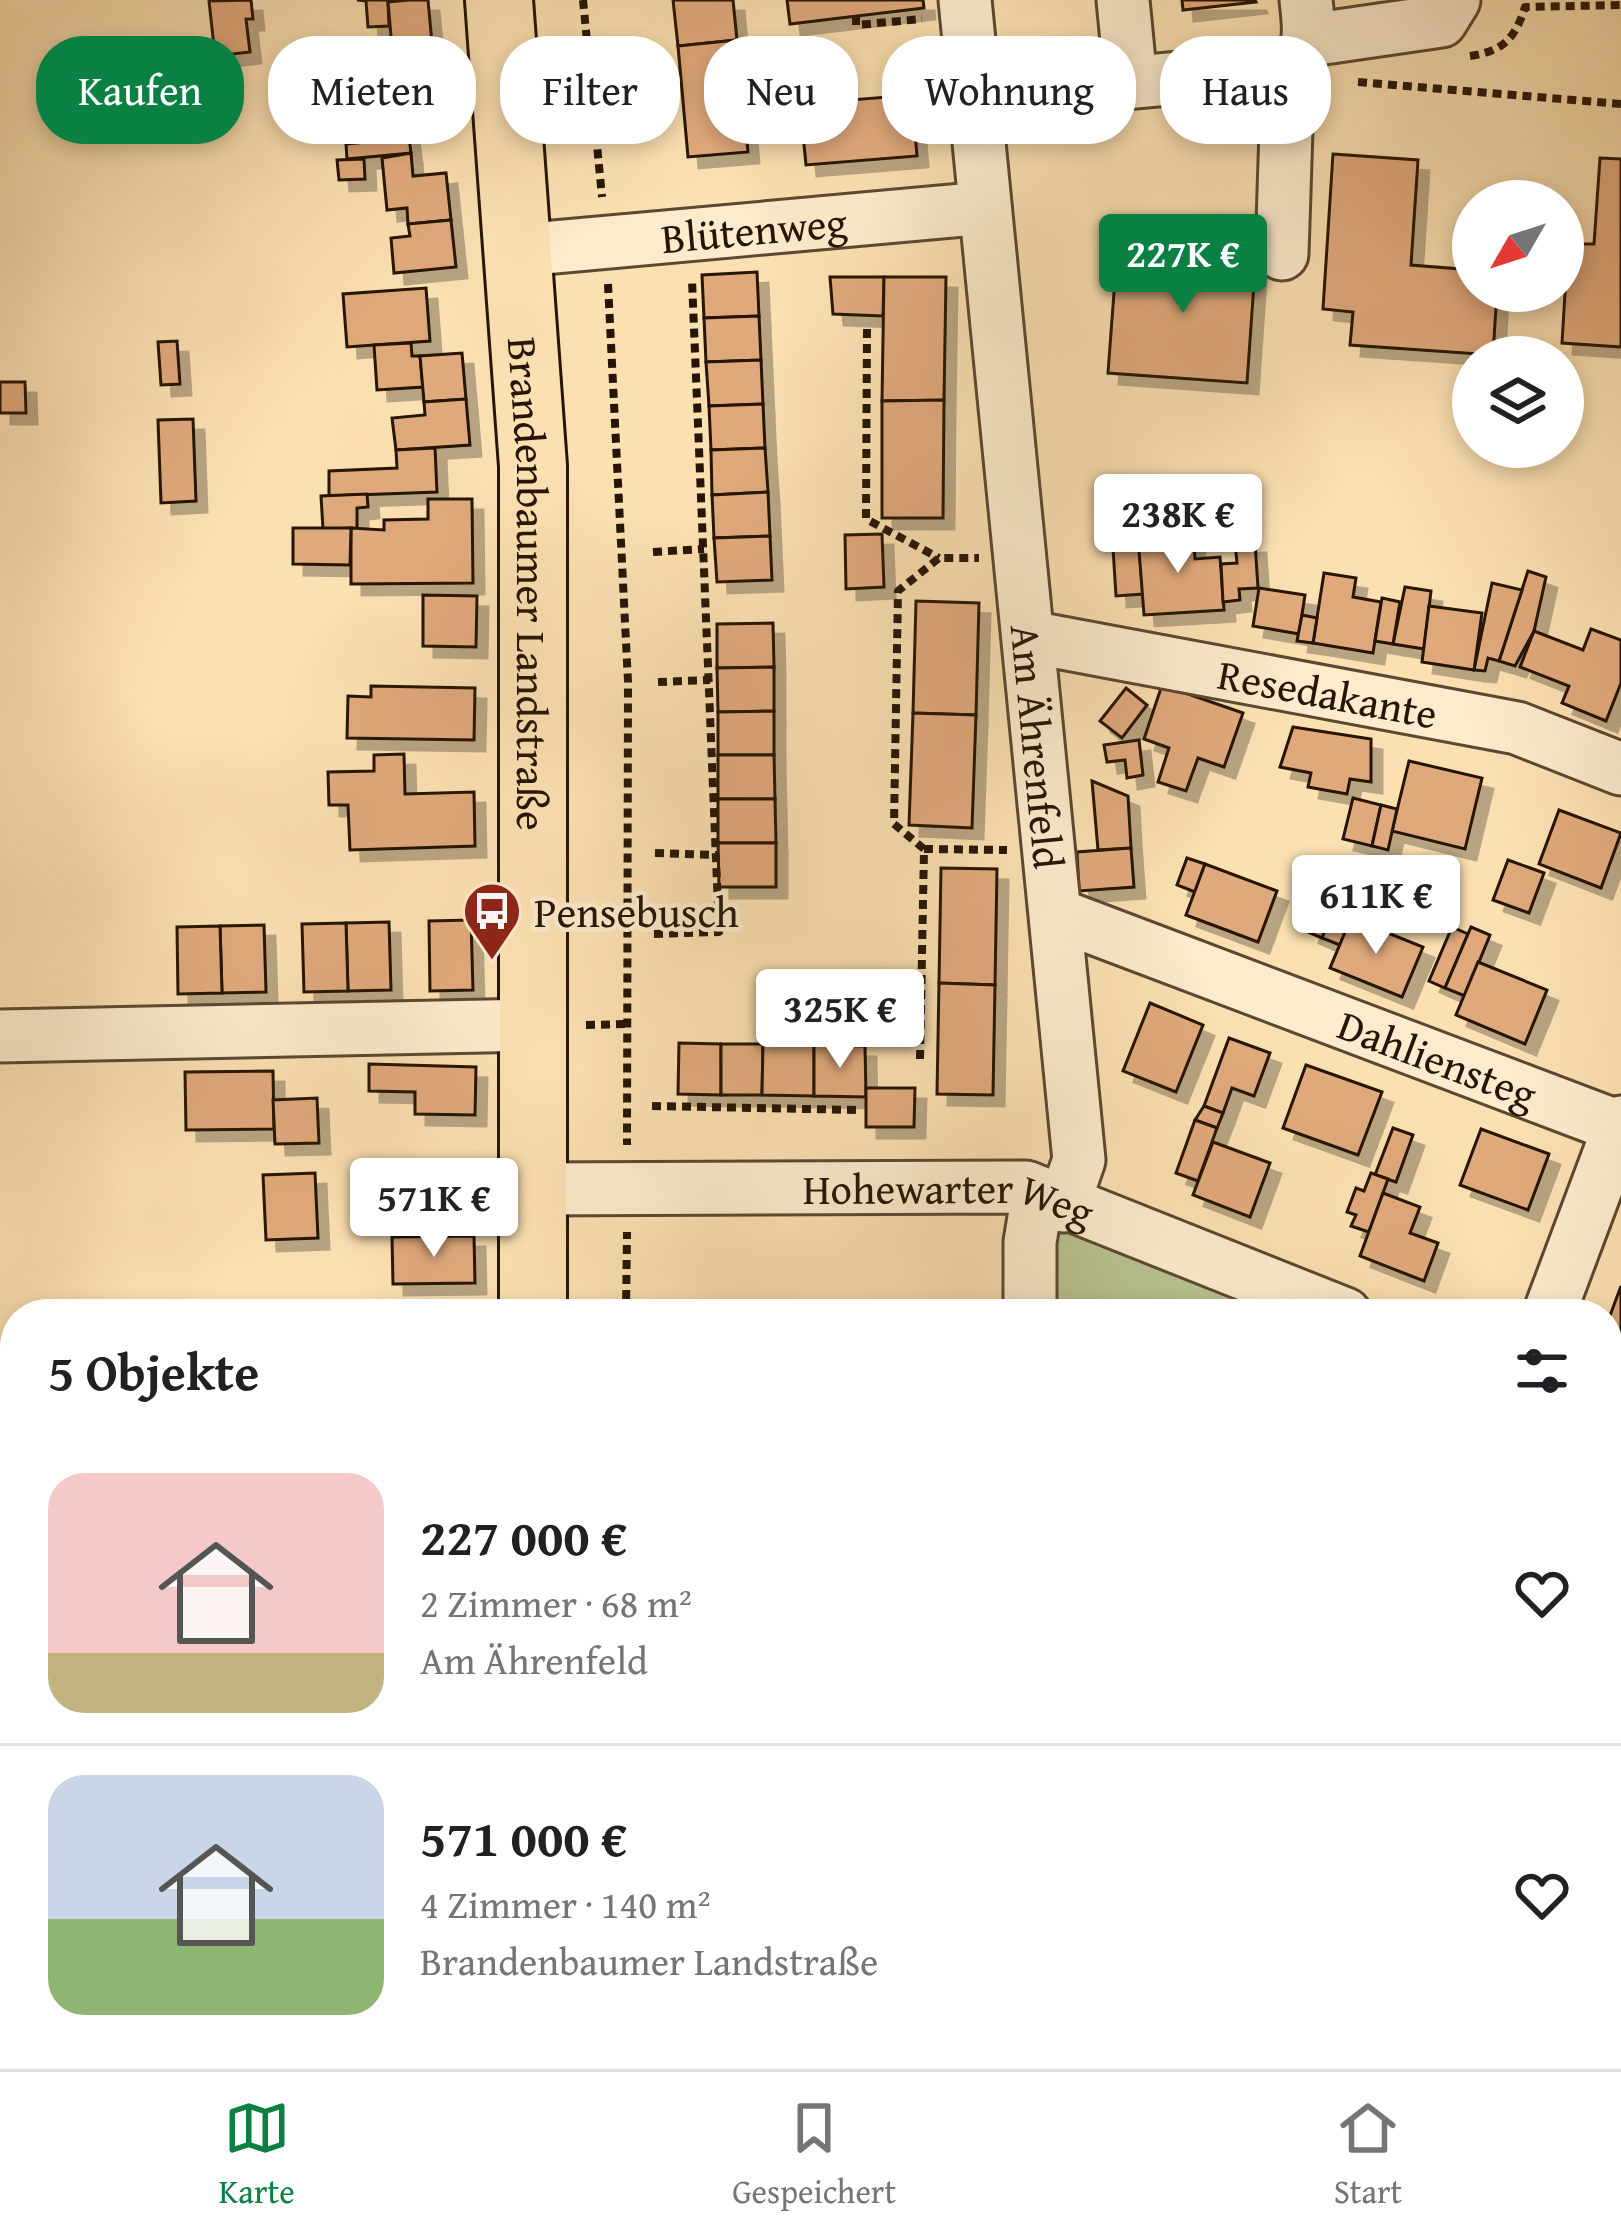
<!DOCTYPE html>
<html lang="de">
<meta charset="utf-8">
<style>
body{margin:0;font-family:"Gentium Book Plus",serif;background:#f6f6f6;color:#202124;height:100vh;display:flex;flex-direction:column;font-size:45px;white-space:nowrap}
*{box-sizing:border-box;margin:0}
p{font-size:39px;color:#757577}
.icon{flex:none;width:66px;height:66px;fill:none;stroke:currentColor;stroke-width:2;stroke-linecap:round;stroke-linejoin:round}
.map{position:relative;flex:1;overflow:hidden}
.side{position:absolute;left:0px;top:1299px;width:1623px;height:771px;display:flex;flex-direction:column;background:#fff;border-radius:48px 48px 0 0;box-shadow:0 6px 18px #0003}
.side>*{flex:none}
.hud{position:absolute;left:36px;top:36px;width:1551px;height:108px;display:flex;gap:24px}
.needle{width:78px;rotate:231deg}
.controls{position:absolute;left:1452px;top:180px;display:grid;gap:24px}
.controls a{display:grid;place-items:center;width:132px;height:132px;border-radius:50%;background:#fff;box-shadow:0 6px 18px #0003;font-size:60px}
.price{position:absolute;translate:-50% -102px;padding:0 27px;border-radius:12px;background:#fff;color:#222;font-size:39px;line-height:78px;filter:drop-shadow(0 3px 6px #0008)}
.price::after{content:'';position:absolute;left:50%;top:72px;width:36px;height:27px;margin-left:-18px;background:inherit;clip-path:polygon(0 0,100% 0,50% 100%)}
.price.active{background:#0b8043;color:#fff}
ul{padding:0;list-style:none}
li{display:flex;align-items:center;gap:36px;height:300px;padding:0 48px}
li+li{border-top:3px solid #e0e0e0}
li span{display:grid;place-items:center;flex:none;width:336px;height:240px;border-radius:36px;color:#555}
li>.icon{margin-inline-start:auto}
span .icon{width:144px;height:144px;fill:#fffc;stroke-width:1}
li b{font-size:51px}
h2{display:flex;justify-content:space-between;align-items:center;height:144px;padding:0 48px;font-size:51px}
.pill{padding:0 42px;border-radius:48px;background:#fff;box-shadow:0 6px 18px #0003;font-size:42px;line-height:108px}
.pill.active{background:#0b8043;color:#fff}
.tab-bar{display:flex;justify-content:space-around;align-items:center;height:168px;border-top:3px solid #e0e0e0;background:#fff;font-size:33px;color:#757577}
.tab-bar a{display:grid;justify-items:center;gap:6px}
.tab-bar .active{color:#0b8043}
.map>svg:first-child{display:block}
</style>
<div class="map">
<svg width="1621" height="2069" viewBox="0 0 1621 2069">
<defs>
<filter id="shadow"><feDropShadow dx="11" dy="11" stdDeviation="0" flood-color="#0004"/></filter>
</defs>
<rect width="100%" height="100%" fill="#fbe0b1"/>
<filter id="stains"><feTurbulence type="fractalNoise" baseFrequency=".00167" numOctaves="4"/><feColorMatrix values="0 0 0 0 .2 0 0 0 0 .09 0 0 0 0 .02 0 0 0 .5 -.17"/></filter>
<radialGradient id="worn" r=".72"><stop offset=".6" stop-color="#630" stop-opacity="0"/><stop offset="1" stop-color="#630" stop-opacity=".3"/></radialGradient>
<!-- green -->
<g fill="#b8c391" stroke="#6f6c4c" stroke-width="3">
<polygon points="1047,1221 1295,1314 1042,1314"/>
<polygon points="1608,1432 1621,1437 1621,2069 1037,2069 1037,2055 1608,2055"/>
</g>
<!-- building -->
<g fill="#e0a97c" stroke="#261506" stroke-width="3" filter="url(#shadow)">
<polygon points="251,0 253,19 246,19 250,52 215,56 209,1"/>
<polygon points="357,0 409,0 388,2 389,26 368,27 366,1"/>
<polygon points="409,0 428,0 432,43 392,48 388,2"/>
<polygon points="673,0 733,0 737,40 678,46"/>
<polygon points="787,0 923,0 924,8 790,24"/>
<polygon points="1182,0 1255,0 1256,2 1183,10"/>
<polygon points="737,40 748,152 688,157 678,46"/>
<polygon points="432,43 437,88 376,95 372,61 393,58 392,48"/>
<polygon points="403,92 409,138 374,142 368,96"/>
<polygon points="912,95 917,156 806,165 800,104"/>
<polygon points="409,138 411,153 347,159 346,144"/>
<polygon points="411,153 413,176 446,173 451,220 408,224 407,208 387,210 382,158"/>
<polygon points="1333,154 1418,160 1411,265 1473,270 1473,291 1497,291 1493,355 1350,345 1353,312 1323,309"/>
<polygon points="1600,158 1621,159 1621,347 1562,343 1568,244 1594,244"/>
<polygon points="364,159 365,179 339,180 337,160"/>
<polygon points="451,220 456,267 394,273 391,238 410,236 408,224"/>
<polygon points="1117,252 1210,259 1211,252 1256,255 1247,383 1108,373"/>
<polygon points="757,272 759,316 704,318 702,275"/>
<polygon points="830,277 884,277 883,316 833,314"/>
<polygon points="884,277 946,277 944,400 882,401"/>
<polygon points="426,288 430,341 347,347 343,294"/>
<polygon points="759,316 761,360 706,362 704,318"/>
<polygon points="177,341 180,384 161,385 158,342"/>
<polygon points="411,343 412,356 420,356 423,387 377,390 374,345"/>
<polygon points="462,353 466,399 424,402 420,356"/>
<polygon points="761,360 763,404 709,406 706,362"/>
<polygon points="0,382 25,382 26,413 0,413"/>
<polygon points="466,399 470,445 396,450 392,418 425,415 424,402"/>
<polygon points="944,400 943,518 882,518 882,401"/>
<polygon points="763,404 765,448 711,450 709,406"/>
<polygon points="193,419 196,501 161,503 158,420"/>
<polygon points="435,448 437,492 329,496 329,471 397,468 396,450"/>
<polygon points="765,448 768,492 712,495 711,450"/>
<polygon points="768,492 770,536 714,538 712,495"/>
<polygon points="367,494 368,507 357,508 357,528 323,529 321,496"/>
<polygon points="428,499 472,499 473,583 351,584 351,528 384,530 384,520 428,519"/>
<polygon points="1143,514 1145,536 1138,537 1143,594 1116,596 1111,516"/>
<polygon points="293,528 351,528 350,565 293,564"/>
<polygon points="1193,532 1195,559 1220,557 1224,610 1144,615 1138,537"/>
<polygon points="882,534 884,587 846,589 845,535"/>
<polygon points="770,536 772,580 717,582 714,538"/>
<polygon points="1255,542 1258,588 1239,589 1240,600 1223,602 1221,564 1237,563 1235,543"/>
<polygon points="1528,571 1546,577 1534,631 1515,666 1499,661"/>
<polygon points="1324,573 1356,578 1353,597 1381,602 1373,653 1313,643"/>
<polygon points="1492,583 1522,590 1499,661 1488,658 1485,671 1474,670"/>
<polygon points="1405,587 1431,591 1424,649 1393,644"/>
<polygon points="1259,588 1305,595 1299,634 1253,626"/>
<polygon points="423,595 477,596 476,647 423,646"/>
<polygon points="1382,598 1400,602 1393,644 1375,641"/>
<polygon points="916,601 979,603 976,715 913,713"/>
<polygon points="1429,606 1482,613 1474,670 1422,662"/>
<polygon points="1302,615 1317,618 1313,643 1297,641"/>
<polygon points="773,623 774,667 717,668 717,624"/>
<polygon points="1591,629 1621,640 1621,683 1606,721 1562,703 1569,686 1520,667 1534,631 1583,650"/>
<polygon points="774,667 774,711 718,712 717,668"/>
<polygon points="1162,685 1243,713 1224,767 1198,758 1186,791 1158,782 1169,748 1144,739"/>
<polygon points="371,686 475,688 474,740 347,738 348,696 371,697"/>
<polygon points="1126,688 1147,705 1122,738 1100,721"/>
<polygon points="774,711 774,755 718,755 718,712"/>
<polygon points="913,713 976,715 972,828 909,825"/>
<polygon points="1293,727 1371,739 1371,782 1350,779 1347,794 1308,787 1311,773 1280,767"/>
<polygon points="1139,740 1143,775 1127,778 1125,760 1107,762 1104,745"/>
<polygon points="404,754 405,794 474,792 475,846 350,850 348,805 329,805 328,772 374,771 374,755"/>
<polygon points="718,755 774,755 775,799 718,799"/>
<polygon points="1409,761 1482,778 1465,849 1392,831"/>
<polygon points="1092,781 1128,796 1131,848 1098,850"/>
<polygon points="1353,798 1381,805 1372,846 1343,839"/>
<polygon points="718,799 775,799 776,843 718,843"/>
<polygon points="1381,805 1397,809 1388,850 1372,846"/>
<polygon points="1559,810 1621,833 1601,888 1539,864"/>
<polygon points="718,843 776,843 776,887 719,887"/>
<polygon points="1131,848 1134,887 1079,891 1077,852"/>
<polygon points="1187,858 1205,864 1195,892 1177,885"/>
<polygon points="1508,860 1544,873 1529,913 1493,900"/>
<polygon points="1205,864 1277,891 1258,942 1186,915"/>
<polygon points="941,868 997,869 995,985 939,983"/>
<polygon points="1317,910 1331,916 1322,938 1308,932"/>
<polygon points="1333,911 1351,918 1340,945 1322,938"/>
<polygon points="1351,918 1423,947 1402,997 1330,968"/>
<polygon points="471,920 473,990 430,991 429,921"/>
<polygon points="389,922 391,990 348,991 346,923"/>
<polygon points="346,923 348,991 304,992 302,924"/>
<polygon points="264,925 266,992 222,993 220,926"/>
<polygon points="220,926 222,993 178,994 177,927"/>
<polygon points="1452,927 1468,934 1445,988 1429,981"/>
<polygon points="1471,927 1490,935 1465,996 1445,988"/>
<polygon points="1478,962 1547,990 1525,1044 1456,1015"/>
<polygon points="939,983 995,985 993,1095 937,1094"/>
<polygon points="1150,1003 1203,1025 1176,1092 1123,1071"/>
<polygon points="1229,1038 1270,1053 1254,1096 1232,1088 1223,1113 1204,1106"/>
<polygon points="679,1043 721,1044 721,1095 678,1094"/>
<polygon points="721,1044 763,1044 762,1095 721,1095"/>
<polygon points="763,1044 814,1045 814,1096 762,1095"/>
<polygon points="814,1045 865,1046 866,1097 814,1096"/>
<polygon points="369,1064 476,1067 475,1115 415,1114 415,1092 369,1091"/>
<polygon points="1306,1065 1382,1092 1358,1155 1283,1128"/>
<polygon points="273,1071 274,1129 186,1130 185,1072"/>
<polygon points="866,1088 915,1088 914,1127 866,1127"/>
<polygon points="317,1098 319,1143 275,1144 273,1100"/>
<polygon points="1204,1106 1223,1113 1217,1128 1195,1120"/>
<polygon points="1195,1120 1217,1128 1198,1181 1176,1173"/>
<polygon points="1393,1128 1413,1135 1396,1182 1375,1175"/>
<polygon points="1481,1129 1549,1154 1528,1210 1460,1185"/>
<polygon points="1213,1142 1270,1163 1250,1217 1193,1195"/>
<polygon points="315,1173 318,1238 266,1240 263,1175"/>
<polygon points="1371,1173 1388,1179 1369,1232 1351,1226 1356,1215 1347,1212 1356,1188 1364,1191"/>
<polygon points="1383,1193 1420,1207 1410,1233 1438,1243 1424,1281 1360,1256"/>
<polygon points="474,1236 475,1283 393,1284 392,1237"/>
<polygon points="1621,1286 1621,1344 1608,1339 1608,1321"/>
<rect x="253" y="1302" width="201" height="12"/>
<polygon points="0,1562 12,1562 15,1670 0,1670"/>
<polygon points="353,2055 425,2055 425,2057 353,2058"/>
<rect x="397" y="2057" width="73" height="12"/>
</g>
<g fill="none" stroke-linecap="round" stroke-linejoin="round">
<!-- minor casing -->
<g stroke="#5b4831" stroke-width="57">
<g id="minor">
<path id="s1" d="M 965,0 L 1079,1160 L 1063,1206"/>
<polyline points="1123,0 1131,82"/>
<polyline points="1310,40 1441,21 1454,0"/>
<path d="M 975,97 L 1288,68 C 1314,50 1309,29 1306,0"/>
<path id="s2" d="M 521,250 L 985,208"/>
<polyline points="1282,254 1288,68"/>
<path id="s3" d="M 1030,637 L 1517,728 L 1621,769"/>
<path id="s4" d="M 1056,914 L 1619,1127"/>
<polyline points="0,1036 533,1025"/>
<path id="s5" d="M 533,1189 L 1026,1187 L 1345,1314"/>
<polyline points="1030,1314 1030,1242 1038,1193"/>
<polyline points="1549,1314 1621,1122"/>
<polyline points="1608,1415 1621,1420"/>
<polyline points="1024,2069 1024,2055"/>
</g>
</g>
<!-- major casing -->
<g stroke="#261506" stroke-width="72">
<g id="major">
<path id="s6" d="M 499,0 L 533,466 L 533,1314"/>
<polyline points="528,2069 528,2055"/>
</g>
</g>
<!-- path -->
<g stroke="#261506" stroke-width="8" stroke-dasharray="9 6" stroke-linecap="butt">
<polyline points="583,0 602,197"/>
<polyline points="856,16 856,25 922,19"/>
<path d="M 1470,56 C 1503,51 1515,39 1525,7 L 1621,5"/>
<polyline points="1358,82 1621,104"/>
<polyline points="623,109 683,103"/>
<polyline points="608,284 628,682 627,1145"/>
<polyline points="867,329 866,519 939,558"/>
<polyline points="653,552 704,549"/>
<polyline points="658,682 710,680"/>
<polyline points="924,849 894,824 898,591 939,558 979,558"/>
<polyline points="655,853 717,855"/>
<polyline points="654,934 719,932 692,280"/>
<polyline points="586,1025 627,1024"/>
<polyline points="920,1059 924,849 1007,850"/>
<polyline points="652,1106 859,1110"/>
<polyline points="626,1314 627,1232"/>
<polyline points="621,2069 621,2055"/>
<polyline points="1241,2069 1241,2055"/>
</g>
<!-- minor -->
<use href="#minor" stroke="#fcebcc" stroke-width="51"/>
<!-- major -->
<use href="#major" stroke="#fbe0b1" stroke-width="66"/>
</g>
<!-- icons -->
<defs>
<g id="bus-pin" transform="scale(3)"><path d="M0 17L-7.5 6A9.5 9.5 0 1 1 7.5 6Z" fill="#8f2418" stroke="#fcebcc"/><path d="M-5-6H5V4H4V6H2V4H-2V6H-4V4H-5ZM-3.5-4V0h7V-4ZM-3.5 1.2v1.5H-2V1.2ZM2 1.2v1.5H3.5V1.2Z" fill="#fff"/></g>
</defs>
<g fill-rule="evenodd">
<use href="#bus-pin" x="492" y="911"/>
</g>
<g text-anchor="middle" dominant-baseline="central" stroke-width="9" stroke-linejoin="round" paint-order="stroke">
<!-- street labels -->
<g font-size="42" fill="#261506" stroke="#fcebcc">
<text stroke="none"><textPath href="#s2" startOffset="234">Blütenweg</textPath></text>
<text stroke="none"><textPath href="#s6" startOffset="585">Brandenbaumer Landstraße</textPath></text>
<text stroke="none"><textPath href="#s3" startOffset="303">Resedakante</textPath></text>
<text stroke="none"><textPath href="#s1" startOffset="750">Am Ährenfeld</textPath></text>
<text stroke="none"><textPath href="#s4" startOffset="408">Dahliensteg</textPath></text>
<text stroke="none"><textPath href="#s5" startOffset="417">Hohewarter Weg</textPath></text>
</g>
<!-- poi labels -->
<g font-size="42" fill="#261506" stroke="#fcebcc" text-anchor="start">
<text x="534" y="911">Pensebusch</text>
</g>
</g>
<rect width="100%" height="100%" filter="url(#stains)"/>
<rect width="100%" height="100%" fill="url(#worn)"/>
</svg>
<div class="controls">
<a><svg class="needle" viewBox="-14 -14 28 28"><path d="M0-13l5 13h-10z" fill="#e53935"/><path d="M0 13l5-13h-10z" fill="#757577"/></svg></a>
<a><svg class="icon" aria-label="layers" viewBox="0 0 24 24"><path d="M12 4l9 5-9 5-9-5zM3 14l9 5 9-5"/></svg></a>
</div>
<b class="price active" style="left:1183px;top:316px">227K €</b>
<b class="price" style="left:1178px;top:576px">238K €</b>
<b class="price" style="left:1376px;top:957px">611K €</b>
<b class="price" style="left:840px;top:1071px">325K €</b>
<b class="price" style="left:434px;top:1260px">571K €</b>
<div class="hud">
<a class="pill active">Kaufen</a>
<a class="pill">Mieten</a>
<a class="pill">Filter</a>
<a class="pill">Neu</a>
<a class="pill">Wohnung</a>
<a class="pill">Haus</a>
</div>
<section class="side">
<h2>5 Objekte<svg class="icon" aria-label="filters" viewBox="0 0 24 24"><path d="M4 7h16M4 17h16"/><circle cx="9" cy="7" r="2"/><circle cx="15" cy="17" r="2"/></svg></h2>
<ul>
<li><span style="background:linear-gradient(#f6c9c9 75%,#c2b280 0)"><svg class="icon" aria-label="home" viewBox="0 0 24 24"><path d="M3 11l9-7 9 7M6 9v11h12V9"/></svg></span><div><b>227 000 €</b><p>2 Zimmer · 68 m²</p><p>Am Ährenfeld</p></div><svg class="icon" aria-label="heart" viewBox="0 0 24 24"><path d="M12 20l-8-8c-3-5 5-10 8-4 3-6 11-1 8 4z"/></svg></li>
<li><span style="background:linear-gradient(#c9d6e8 60%,#8fb573 0)"><svg class="icon" aria-label="home" viewBox="0 0 24 24"><path d="M3 11l9-7 9 7M6 9v11h12V9"/></svg></span><div><b>571 000 €</b><p>4 Zimmer · 140 m²</p><p>Brandenbaumer Landstraße</p></div><svg class="icon" aria-label="heart" viewBox="0 0 24 24"><path d="M12 20l-8-8c-3-5 5-10 8-4 3-6 11-1 8 4z"/></svg></li>
</ul>
</section>
</div>
<nav class="tab-bar">
<a class="active"><svg class="icon" aria-label="map" viewBox="0 0 24 24"><path d="M3 6l6-2 6 2 6-2v14l-6 2-6-2-6 2zM9 4v14M15 6v14"/></svg>Karte</a>
<a><svg class="icon" aria-label="saved" viewBox="0 0 24 24"><path d="M7 4h10v16l-5-4-5 4z"/></svg>Gespeichert</a>
<a><svg class="icon" aria-label="home" viewBox="0 0 24 24"><path d="M3 11l9-7 9 7M6 9v11h12V9"/></svg>Start</a>
</nav>
